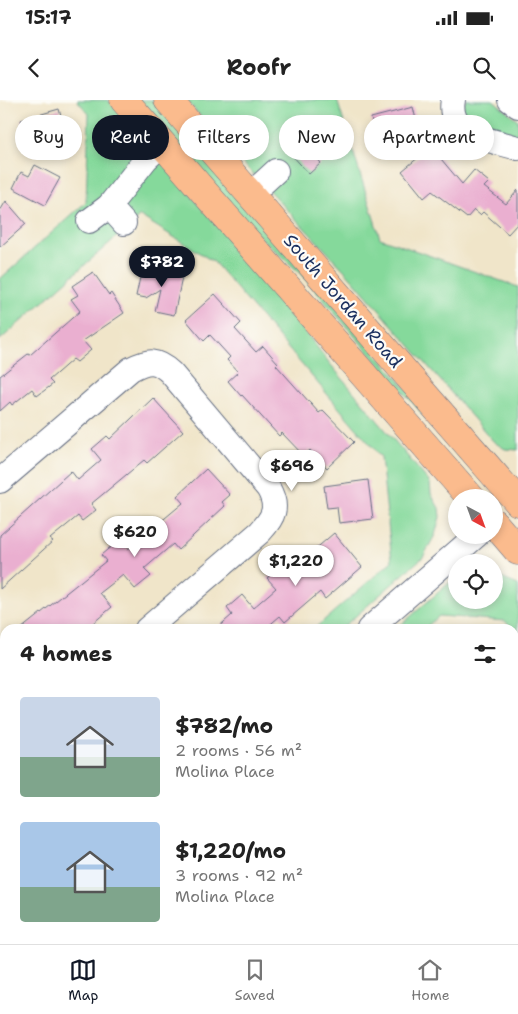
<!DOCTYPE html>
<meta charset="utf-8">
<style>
body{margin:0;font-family:"Shantell Sans",sans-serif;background:#f6f6f6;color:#222;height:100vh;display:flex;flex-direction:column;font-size:19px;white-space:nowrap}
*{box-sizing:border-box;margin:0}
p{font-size:16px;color:#767676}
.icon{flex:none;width:28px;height:28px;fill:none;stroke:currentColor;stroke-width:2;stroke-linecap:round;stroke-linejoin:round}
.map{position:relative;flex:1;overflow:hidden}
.sheet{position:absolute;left:0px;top:524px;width:519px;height:321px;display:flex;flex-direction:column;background:#fff;border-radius:15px 15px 0 0;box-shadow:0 2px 8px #0003}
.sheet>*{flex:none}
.top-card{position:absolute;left:15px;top:15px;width:489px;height:45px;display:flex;gap:10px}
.needle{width:32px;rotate:139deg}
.controls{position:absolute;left:448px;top:389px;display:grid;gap:10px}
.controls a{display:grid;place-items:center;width:55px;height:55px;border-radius:50%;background:#fff;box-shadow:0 2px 8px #0003;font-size:25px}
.price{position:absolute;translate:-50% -42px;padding:0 11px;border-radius:18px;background:#fff;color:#222;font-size:16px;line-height:32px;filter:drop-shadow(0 1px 2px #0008)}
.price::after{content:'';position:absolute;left:50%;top:30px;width:15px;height:11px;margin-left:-8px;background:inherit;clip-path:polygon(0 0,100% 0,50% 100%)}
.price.active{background:#111827;color:#fff}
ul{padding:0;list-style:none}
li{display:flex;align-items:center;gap:15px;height:125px;padding:0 20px}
li span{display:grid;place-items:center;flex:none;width:140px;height:100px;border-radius:5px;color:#555}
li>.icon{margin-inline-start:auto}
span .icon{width:60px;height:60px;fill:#fffc;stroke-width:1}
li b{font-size:21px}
h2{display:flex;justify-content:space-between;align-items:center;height:60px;padding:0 20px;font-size:21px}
.tag{padding:0 18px;border-radius:22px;background:#fff;box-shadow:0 2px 8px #0003;font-size:18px;line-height:45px}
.tag.active{background:#111827;color:#fff}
.status{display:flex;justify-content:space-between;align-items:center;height:35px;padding:0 25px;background:#fff;direction:ltr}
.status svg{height:14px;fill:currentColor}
header{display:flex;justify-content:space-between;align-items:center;height:65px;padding:0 20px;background:#fff;font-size:22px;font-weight:700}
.tabs{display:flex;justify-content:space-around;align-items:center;height:70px;border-top:1px solid #e0e0e0;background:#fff;font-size:14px;color:#767676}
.tabs a{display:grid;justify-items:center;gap:2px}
.tabs .active{color:#111827}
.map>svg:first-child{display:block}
</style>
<div class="status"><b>15:17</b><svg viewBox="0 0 49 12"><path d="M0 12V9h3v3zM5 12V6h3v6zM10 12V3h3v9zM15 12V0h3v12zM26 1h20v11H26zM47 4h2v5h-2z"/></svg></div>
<header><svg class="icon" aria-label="back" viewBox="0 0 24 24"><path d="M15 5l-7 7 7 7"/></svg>Roofr<svg class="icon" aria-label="search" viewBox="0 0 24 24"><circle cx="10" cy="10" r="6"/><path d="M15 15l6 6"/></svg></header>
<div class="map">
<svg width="518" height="844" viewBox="0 0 518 844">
<rect width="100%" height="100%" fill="#fdfcf7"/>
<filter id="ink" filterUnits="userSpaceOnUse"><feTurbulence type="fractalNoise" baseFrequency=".02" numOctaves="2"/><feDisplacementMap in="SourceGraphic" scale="10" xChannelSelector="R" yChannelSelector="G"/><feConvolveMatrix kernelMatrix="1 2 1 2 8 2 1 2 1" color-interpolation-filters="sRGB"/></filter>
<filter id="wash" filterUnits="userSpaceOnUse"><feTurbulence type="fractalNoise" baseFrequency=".0096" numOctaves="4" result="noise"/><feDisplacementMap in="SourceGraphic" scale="20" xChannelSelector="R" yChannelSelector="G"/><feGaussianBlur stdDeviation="1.12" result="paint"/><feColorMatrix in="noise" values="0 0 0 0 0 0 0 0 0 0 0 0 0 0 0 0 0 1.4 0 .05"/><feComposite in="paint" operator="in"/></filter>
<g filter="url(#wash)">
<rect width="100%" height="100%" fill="#f0e5c9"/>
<!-- green -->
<g fill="#85d99b" stroke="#50847c">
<polygon points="77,0 108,0 267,183 331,265 430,383 431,394 439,408 440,417 435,435 423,457 341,529 314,529 392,461 381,357 214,162 140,116 0,240 0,179 86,102 89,14"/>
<polygon points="139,0 154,0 286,149 467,359 464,362 299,172 251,129"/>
<polygon points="186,0 337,0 380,138 518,187 518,350 505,349 494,342 346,172 219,38"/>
<path d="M 466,0 L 493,0 L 518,20 L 518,35 L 516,36 L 469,22 C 463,16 461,8 466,0 Z"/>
<polygon points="494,475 518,485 518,534 505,521 439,516 424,529 396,529 449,483 456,482 456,500 494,500"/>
</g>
<g id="blocks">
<!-- building -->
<g fill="#eaafd0">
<polygon points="413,7 422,45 380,55 371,18"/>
<polygon points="59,9 68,42 37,51 32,34 26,35 21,20"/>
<polygon points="304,43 321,63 309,74 291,54"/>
<polygon points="431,47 462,84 474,70 489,82 484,87 506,104 518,90 518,123 508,134 483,112 480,115 474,110 467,118 432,91 424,98 402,71"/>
<polygon points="35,65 60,78 45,105 13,88 21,72 29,76"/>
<polygon points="6,101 26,124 0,147 0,111"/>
<polygon points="160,166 186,171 183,173 174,215 155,211 160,189 146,198 136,196 141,173 158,176"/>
<polygon points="93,172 109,195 111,193 124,213 83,241 91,250 77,262 73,259 49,280 53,284 37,296 32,289 12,305 10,302 0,311 0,276 28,254 30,255 80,211 71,199 78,195 72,186"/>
<polygon points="215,194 241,223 235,229 256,252 263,246 278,263 276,265 319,313 323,310 354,342 327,368 310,350 304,356 282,333 279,336 242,295 241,296 228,281 238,272 227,260 230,257 210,235 204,241 186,220"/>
<polygon points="153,298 183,331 147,363 144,360 91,404 96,410 82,421 78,416 50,439 53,441 0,489 0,435 71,371 78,380 101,360 92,349 107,336 110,339"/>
<polygon points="206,369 230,395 222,402 225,406 178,450 173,444 144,469 151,476 135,489 123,475 100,493 112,507 86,529 21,529 106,461 101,455 120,439 128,449 183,403 177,396"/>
<polygon points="368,380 373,419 339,423 337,407 327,408 324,386"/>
<polygon points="334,433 362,467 325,499 320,492 285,522 280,516 265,529 216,529 232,515 227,508 242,495 253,508 276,488 267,478 284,464 290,471"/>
</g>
</g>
</g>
<g filter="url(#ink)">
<use href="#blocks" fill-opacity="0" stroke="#666f83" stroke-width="1"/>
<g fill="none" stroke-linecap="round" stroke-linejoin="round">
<!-- minor casing -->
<g stroke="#666f83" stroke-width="26">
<g id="minor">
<path d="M 453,0 C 446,36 493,40 518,48"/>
<polyline points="510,0 518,6"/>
<polyline points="250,95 276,71"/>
<polyline points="109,106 124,123"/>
<polyline points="89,121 109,106 146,59 162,44"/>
<path d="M 0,381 L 131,269 C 149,260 156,259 171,273 L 268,388 C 279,407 274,417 260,432 L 147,529"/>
<polyline points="369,529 477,435"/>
<polyline points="0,669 5,663"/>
<polyline points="514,696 518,701"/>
<polyline points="362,840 366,844"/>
<polyline points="61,844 63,840"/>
<polyline points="226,844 230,840"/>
</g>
</g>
<!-- major casing -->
<g stroke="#666f83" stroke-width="29">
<g id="major">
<polyline points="124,0 471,398"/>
<polyline points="168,0 518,402"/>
<polyline points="494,423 518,451"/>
</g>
</g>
<!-- minor -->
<use href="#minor" stroke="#fff" stroke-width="24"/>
<!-- major -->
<use href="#major" stroke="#fbbb8d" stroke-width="28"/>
</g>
</g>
<g text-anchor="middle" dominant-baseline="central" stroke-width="4.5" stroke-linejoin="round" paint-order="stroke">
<!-- street labels -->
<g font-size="18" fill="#1b2f5e" stroke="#fdfcf7">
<text transform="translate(343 201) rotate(49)">South Jordan Road</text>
</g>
</g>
</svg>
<div class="controls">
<a><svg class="needle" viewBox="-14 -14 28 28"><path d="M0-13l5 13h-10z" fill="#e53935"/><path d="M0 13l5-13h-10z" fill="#767676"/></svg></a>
<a><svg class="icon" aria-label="locate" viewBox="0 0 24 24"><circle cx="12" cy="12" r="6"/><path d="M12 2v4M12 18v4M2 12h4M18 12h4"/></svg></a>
</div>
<b class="price active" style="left:162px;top:188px">$782</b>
<b class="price" style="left:292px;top:392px">$696</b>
<b class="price" style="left:135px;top:458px">$620</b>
<b class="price" style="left:296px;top:487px">$1,220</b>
<div class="top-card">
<a class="tag">Buy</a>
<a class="tag active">Rent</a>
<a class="tag">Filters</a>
<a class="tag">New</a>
<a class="tag">Apartment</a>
</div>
<section class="sheet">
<h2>4 homes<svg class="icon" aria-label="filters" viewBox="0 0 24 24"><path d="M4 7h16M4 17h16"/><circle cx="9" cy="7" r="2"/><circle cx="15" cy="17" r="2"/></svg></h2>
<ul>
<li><span style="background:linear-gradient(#c9d6e8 60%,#7fa58c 0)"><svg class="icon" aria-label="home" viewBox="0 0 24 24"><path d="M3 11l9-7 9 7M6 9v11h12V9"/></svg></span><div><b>$782/mo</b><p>2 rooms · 56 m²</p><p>Molina Place</p></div></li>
<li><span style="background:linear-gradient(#a9c7e8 65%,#7fa58c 0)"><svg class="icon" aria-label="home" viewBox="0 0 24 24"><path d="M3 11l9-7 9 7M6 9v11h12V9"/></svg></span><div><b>$1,220/mo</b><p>3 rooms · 92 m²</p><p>Molina Place</p></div></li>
</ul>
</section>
</div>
<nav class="tabs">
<a class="active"><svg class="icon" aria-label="map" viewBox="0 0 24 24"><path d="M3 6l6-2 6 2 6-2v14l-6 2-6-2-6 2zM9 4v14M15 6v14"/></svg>Map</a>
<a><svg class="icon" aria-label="saved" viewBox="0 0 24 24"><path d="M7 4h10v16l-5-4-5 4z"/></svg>Saved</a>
<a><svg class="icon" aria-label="home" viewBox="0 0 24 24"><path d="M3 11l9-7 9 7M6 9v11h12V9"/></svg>Home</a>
</nav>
